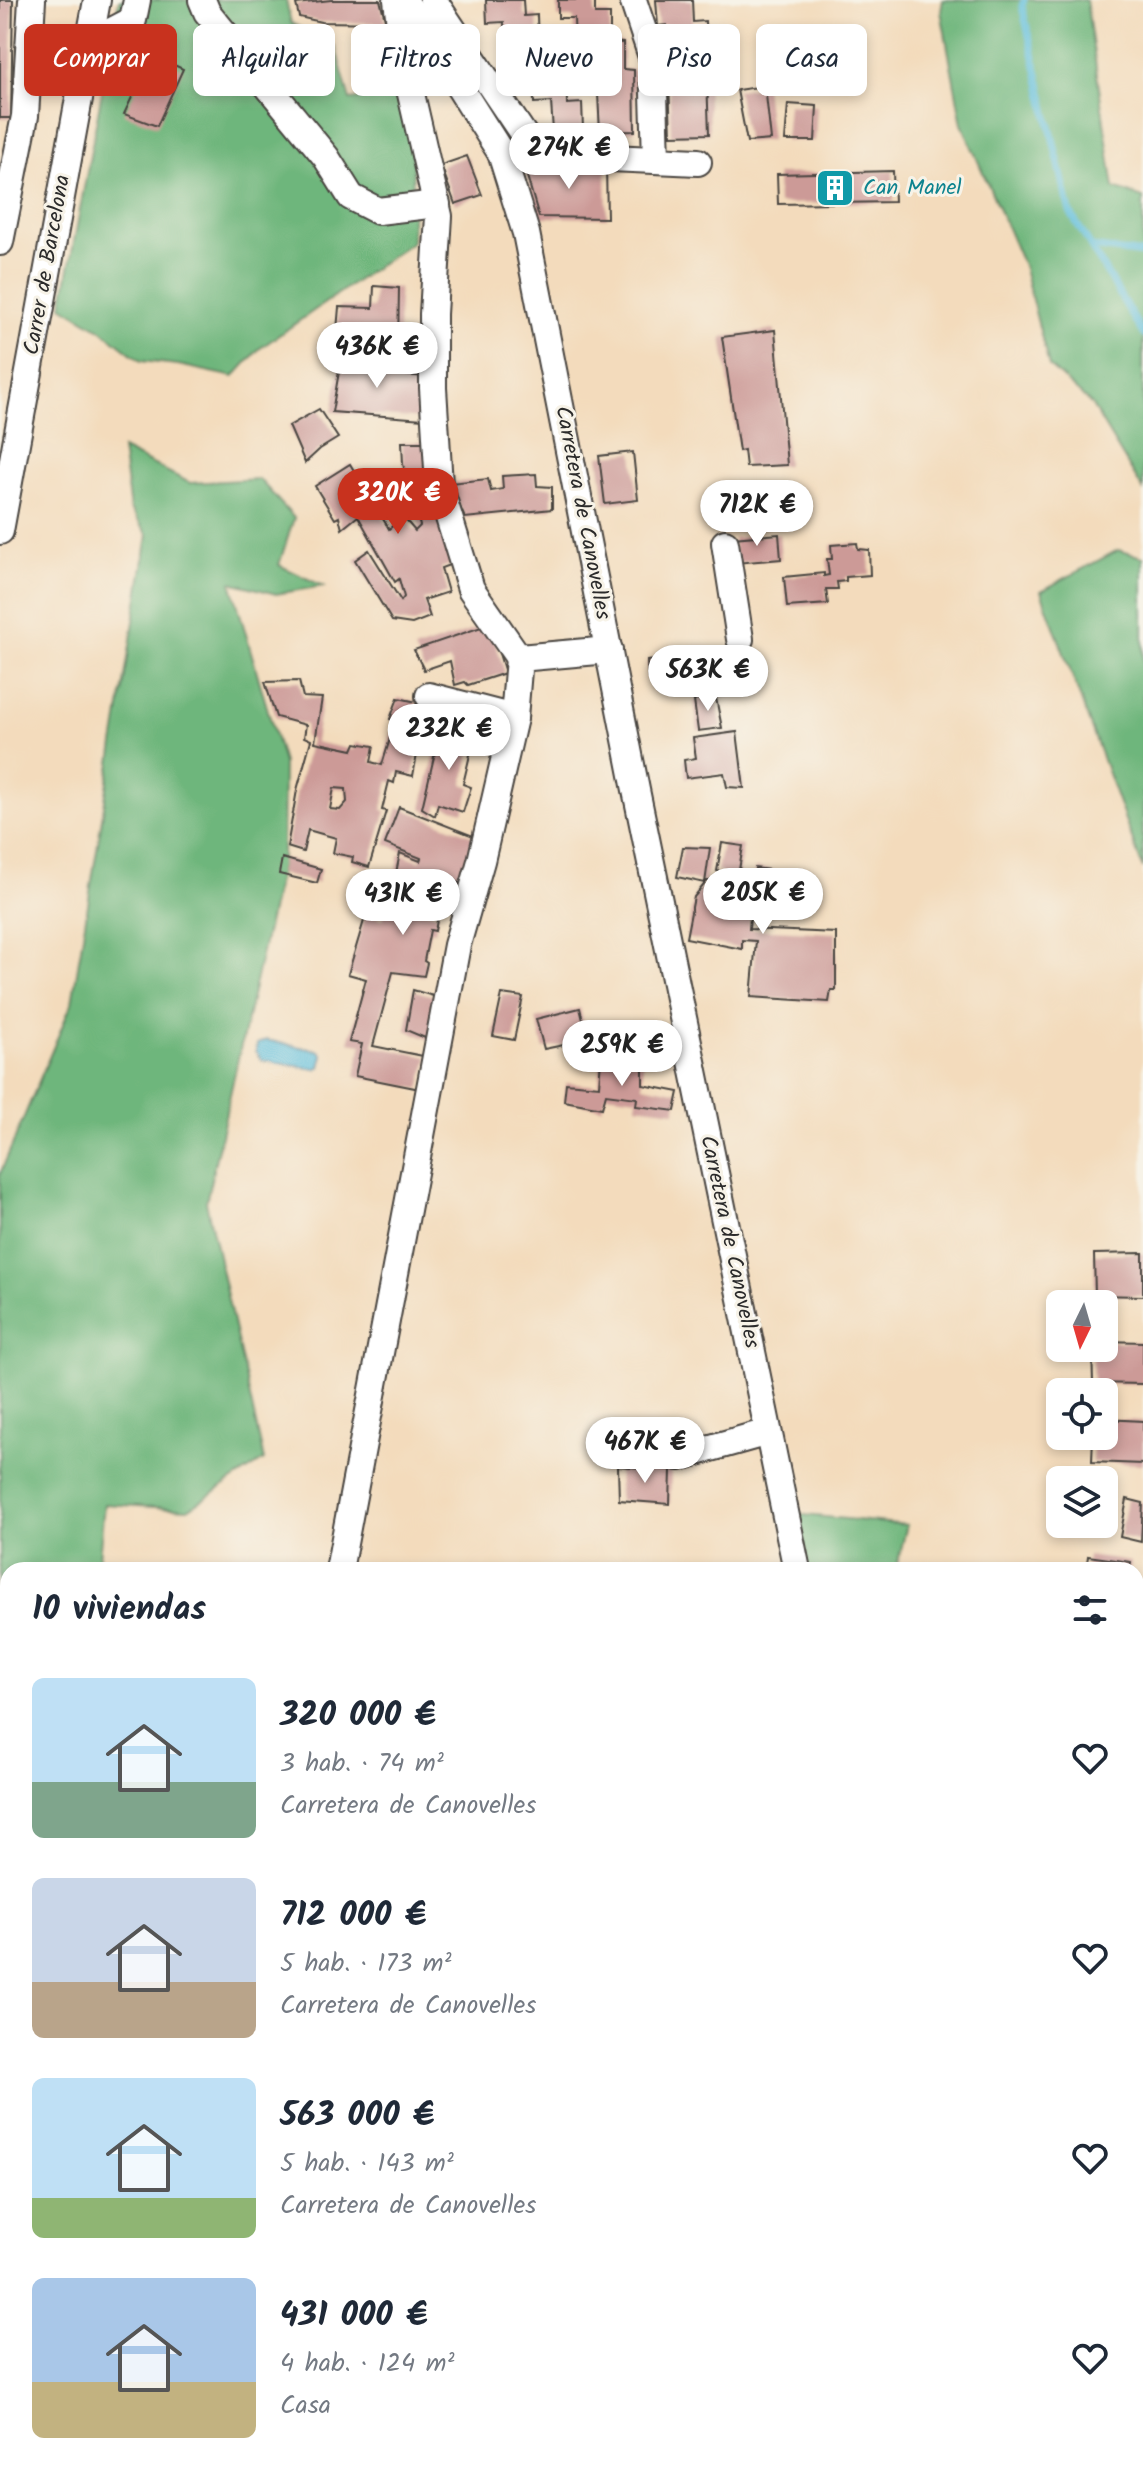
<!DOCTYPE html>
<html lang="es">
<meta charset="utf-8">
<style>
body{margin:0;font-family:Kalam,sans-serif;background:#f2f2f3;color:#1f2937;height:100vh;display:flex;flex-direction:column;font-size:30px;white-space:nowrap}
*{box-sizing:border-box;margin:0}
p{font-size:26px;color:#747a83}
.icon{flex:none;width:44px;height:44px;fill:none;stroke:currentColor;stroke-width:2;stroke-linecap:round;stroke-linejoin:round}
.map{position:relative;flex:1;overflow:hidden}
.panel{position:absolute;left:0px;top:1562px;width:1144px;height:914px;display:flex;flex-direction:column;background:#fff;border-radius:24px 24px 0 0;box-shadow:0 4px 12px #0003}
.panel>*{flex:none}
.guide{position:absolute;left:24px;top:24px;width:1096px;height:72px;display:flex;gap:16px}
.needle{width:52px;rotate:185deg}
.fabs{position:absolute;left:1046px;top:1290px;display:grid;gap:16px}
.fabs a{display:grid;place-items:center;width:72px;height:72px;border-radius:12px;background:#fff;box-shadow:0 4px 12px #0003;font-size:40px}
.price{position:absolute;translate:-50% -68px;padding:0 18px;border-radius:28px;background:#fff;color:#222;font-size:26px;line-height:52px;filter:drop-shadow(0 2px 4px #0008)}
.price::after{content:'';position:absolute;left:50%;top:48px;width:24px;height:18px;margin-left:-12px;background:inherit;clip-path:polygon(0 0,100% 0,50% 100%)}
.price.current{background:#c8321e;color:#fff}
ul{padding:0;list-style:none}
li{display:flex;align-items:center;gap:24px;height:200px;padding:0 32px}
li span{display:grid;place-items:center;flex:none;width:224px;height:160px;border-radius:12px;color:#555}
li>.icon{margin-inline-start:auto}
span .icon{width:96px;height:96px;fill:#fffc;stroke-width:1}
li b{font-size:34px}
h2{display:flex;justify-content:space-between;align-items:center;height:96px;padding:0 32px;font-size:34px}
.chip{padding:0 28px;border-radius:12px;background:#fff;box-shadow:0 4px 12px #0003;font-size:28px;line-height:72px}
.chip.current{background:#c8321e;color:#fff}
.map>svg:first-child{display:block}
</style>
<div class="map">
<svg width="1143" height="2475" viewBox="0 0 1143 2475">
<rect width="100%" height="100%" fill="#f7f3e8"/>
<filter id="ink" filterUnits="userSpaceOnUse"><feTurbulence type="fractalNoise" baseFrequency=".0125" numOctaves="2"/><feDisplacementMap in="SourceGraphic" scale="16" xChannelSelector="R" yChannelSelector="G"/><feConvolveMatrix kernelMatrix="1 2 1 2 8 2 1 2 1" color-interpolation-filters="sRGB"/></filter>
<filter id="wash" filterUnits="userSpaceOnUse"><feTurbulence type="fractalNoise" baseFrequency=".006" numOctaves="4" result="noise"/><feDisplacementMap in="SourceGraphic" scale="32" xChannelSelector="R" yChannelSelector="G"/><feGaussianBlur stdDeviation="1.8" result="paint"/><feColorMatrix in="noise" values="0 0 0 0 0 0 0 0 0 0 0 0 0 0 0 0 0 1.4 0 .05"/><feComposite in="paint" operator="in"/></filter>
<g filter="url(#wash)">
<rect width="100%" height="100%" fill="#f3dbbc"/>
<!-- forest -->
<g fill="#6eb67c" stroke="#4c7054" stroke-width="2">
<polygon points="119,0 286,0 291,23 335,46 350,100 400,94 413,161 412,242 259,349 234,377 178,365 141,361 100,329 62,306"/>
<polygon points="943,0 1086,0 1114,188 1143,198 1143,490 1091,404 1049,366 1023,265 962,124 941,11"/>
<polygon points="122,449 190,483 259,479 294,518 279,565 323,586 276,594 231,582 283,763 282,862 206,1202 264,1460 188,1509 104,1504 98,1570 8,1570 8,2468 122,2468 123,2475 0,2475 0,1174 72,1003 148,535 130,509"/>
<polygon points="1118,550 1143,557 1143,869 1041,591"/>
<polygon points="794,1514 907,1525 896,1570 805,1570"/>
<polygon points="1143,1866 1143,2393 1136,2421 1136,1883"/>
<polygon points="1049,2468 1124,2468 1122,2475 1048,2475"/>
</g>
<!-- water -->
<polygon fill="#5cbddb" stroke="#447483" stroke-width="2" points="266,1040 320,1051 323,1056 320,1067 315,1069 262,1060 256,1052 257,1044"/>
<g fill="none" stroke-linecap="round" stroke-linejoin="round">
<!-- stream -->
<g stroke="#5cbddb" stroke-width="7">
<polyline points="1024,0 1022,6 1070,212 1143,334"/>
<polyline points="1091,247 1143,254"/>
<polyline points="1136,2252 1143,2229"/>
<polyline points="1080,2475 1081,2468"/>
</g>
</g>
<g id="blocks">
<!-- building -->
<g fill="#cc9a97" fill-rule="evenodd">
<polygon points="0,0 13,0 11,118 0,118"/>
<polygon points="331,0 380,0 386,23 321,22 299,17 296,4"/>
<polygon points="486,0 523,0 524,16 537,15 538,45 553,44 555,75 566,74 567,104 582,103 583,129 553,131 551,102 534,103 533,74 522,75 520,47 505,48 504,22 487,23"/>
<polygon points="558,0 595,0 595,14 610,14 610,42 623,43 623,69 634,70 635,131 600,132 597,75 586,75 584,45 575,46 574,18 558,18"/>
<polygon points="656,0 692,0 693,22 705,21 709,134 671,135 667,25 658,26"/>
<polygon points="152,55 183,69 157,126 124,114"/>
<polygon points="765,86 771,140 747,142 737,90"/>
<polygon points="788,104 817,106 815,141 785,141"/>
<polygon points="467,156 482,195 455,204 441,165"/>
<polygon points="524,166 606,166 607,218 539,217"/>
<polygon points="893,171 894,202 778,204 777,174"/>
<polygon points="374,286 399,288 398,346 336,342 339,307 373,308"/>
<polygon points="775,330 787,465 746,467 744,450 739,451 722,337"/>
<polygon points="342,354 379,358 379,372 425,377 423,419 332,412"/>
<polygon points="319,409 338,438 320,449 305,463 289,426"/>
<polygon points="402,442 426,442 452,564 441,568 448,592 424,600 430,617 412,624 392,621 355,560 369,550 401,601 404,597 399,579 395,582 358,516 342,529 339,517 335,519 315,486 350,464 389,529 403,517 415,531 420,526 403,464"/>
<polygon points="633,452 638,500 605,504 599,456"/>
<polygon points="536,474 537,486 552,487 552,509 465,518 449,483 488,479 491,491 503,489 502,476"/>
<polygon points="779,534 781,559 735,563 733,538"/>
<polygon points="857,543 858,549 869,550 870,575 846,577 846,581 837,582 838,589 826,589 828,604 787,607 784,577 824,573 824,576 829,575 827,559 832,559 831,545"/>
<polygon points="490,624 505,673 468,685 465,682 455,685 450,661 424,670 414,650"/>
<polygon points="686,657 688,673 692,674 694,690 657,693 655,677 648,678 647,661"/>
<path d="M 299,681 L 303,697 L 322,698 L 315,742 L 353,750 L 356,743 L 374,746 L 371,762 L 382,765 L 395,722 L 390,719 L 398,698 L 417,702 L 407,729 L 421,733 L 413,776 L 396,772 L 394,783 L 389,781 L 382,810 L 386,811 L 369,867 L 352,862 L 353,857 L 333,853 L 336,838 L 308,830 L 303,852 L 287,847 L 297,790 L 311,740 L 304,737 L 306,725 L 276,717 L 265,682 ZM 334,788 L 346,789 L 347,802 L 340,810 L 330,809 Z"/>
<polygon points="715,693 722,728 698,731 694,701"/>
<polygon points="441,727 475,734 463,784 471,787 463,812 438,804 435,816 422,808"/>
<polygon points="737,732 744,788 727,787 724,773 686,778 684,760 696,758 693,738"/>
<polygon points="399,807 476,837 462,884 448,879 444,895 431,889 403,881 416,886 411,907 438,915 435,931 430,930 424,961 427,963 424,976 393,972 373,1046 428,1057 420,1089 355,1076 362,1044 349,1042 366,979 348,974 366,914 383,919 395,878 400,853 420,861 421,858 385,844"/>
<polygon points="722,843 743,846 738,876 754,876 755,868 771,870 768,894 752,891 749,929 836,933 836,990 831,990 829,1002 751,997 756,941 742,940 742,949 686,938 694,897 707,881 720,882 721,872 717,871"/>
<polygon points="683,847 710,848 705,883 677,877"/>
<polygon points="282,858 321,869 317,883 279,874"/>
<polygon points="413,990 440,998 430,1040 406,1030"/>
<polygon points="502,994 523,997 514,1040 493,1036"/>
<polygon points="580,1008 588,1040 544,1049 536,1019"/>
<polygon points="601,1058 643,1063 643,1085 679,1092 675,1111 636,1106 637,1098 606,1094 602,1108 564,1101 566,1083 599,1086"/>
<polygon points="1143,1253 1143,1296 1095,1295 1094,1254"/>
<polygon points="1104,1341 1143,1342 1143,1384 1093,1383 1092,1348 1104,1348"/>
<polygon points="1104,1419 1143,1421 1143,1464 1092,1462 1093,1436 1104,1436"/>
<polygon points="618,1466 671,1470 670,1504 619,1500"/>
<polygon points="1127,1499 1143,1503 1141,1542 1120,1537"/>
<polygon points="1088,1556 1131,1562 1130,1570 1086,1570"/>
<polygon points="989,2468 1025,2468 1026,2475 989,2475"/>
</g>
</g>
</g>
<g filter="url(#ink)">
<use href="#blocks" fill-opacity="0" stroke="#494541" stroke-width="2"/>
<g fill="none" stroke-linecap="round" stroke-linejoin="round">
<!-- minor casing -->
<g stroke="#494541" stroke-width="30">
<g id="minor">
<polyline points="202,0 207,12 326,157 351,197 378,211 437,204"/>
<polyline points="397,0 406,72 439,216 433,314 433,388 439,485 471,589 519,658"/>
<polyline points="404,0 501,153 526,233 636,790 797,1570"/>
<polyline points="433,0 538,156"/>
<polyline points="633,0 653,60 656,160"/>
<polyline points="89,43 133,20 137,0"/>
<polyline points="501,153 698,162"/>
<polyline points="0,242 25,116 32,0"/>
<polyline points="0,531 97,0"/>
<polyline points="725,543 740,639"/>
<polyline points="429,696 514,718"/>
<polyline points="679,1457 768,1432"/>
<polyline points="339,1570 457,945 481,861 514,718 519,658 609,650"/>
<polyline points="1136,1633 1143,1634"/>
<polyline points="1136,2121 1143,2119"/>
<polyline points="921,2468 921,2475"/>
</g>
</g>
<!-- minor -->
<use href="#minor" stroke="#fff" stroke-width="26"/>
</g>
</g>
<!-- icons -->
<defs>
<g id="building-square" transform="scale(2)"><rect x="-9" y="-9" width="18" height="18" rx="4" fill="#0f9aa8" stroke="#f7f3e8"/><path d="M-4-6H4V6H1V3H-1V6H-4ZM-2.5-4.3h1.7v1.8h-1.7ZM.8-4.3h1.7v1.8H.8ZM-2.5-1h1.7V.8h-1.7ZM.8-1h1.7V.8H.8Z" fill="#fff"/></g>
</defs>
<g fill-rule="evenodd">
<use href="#building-square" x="835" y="188"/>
</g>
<g text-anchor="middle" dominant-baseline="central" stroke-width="6" stroke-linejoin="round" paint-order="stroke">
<!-- culture labels -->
<g font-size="22" fill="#0d838f" stroke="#f7f3e8" text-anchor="start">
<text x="863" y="188">Can Manel</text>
</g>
<!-- street labels -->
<g font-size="22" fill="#2b2b2b" stroke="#f7f3e8">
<text transform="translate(48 265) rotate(-80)">Carrer de Barcelona</text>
<text transform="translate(582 513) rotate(79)">Carretera de Canovelles</text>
<text transform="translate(729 1242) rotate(78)">Carretera de Canovelles</text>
</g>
</g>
</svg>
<div class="fabs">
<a><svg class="needle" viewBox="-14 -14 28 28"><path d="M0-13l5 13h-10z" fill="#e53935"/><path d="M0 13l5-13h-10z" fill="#747a83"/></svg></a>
<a><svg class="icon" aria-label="locate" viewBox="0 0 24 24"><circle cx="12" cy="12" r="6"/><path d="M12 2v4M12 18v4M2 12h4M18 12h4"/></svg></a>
<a><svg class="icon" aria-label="layers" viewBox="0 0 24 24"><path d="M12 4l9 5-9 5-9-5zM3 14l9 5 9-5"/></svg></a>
</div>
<b class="price" style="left:569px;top:191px">274K €</b>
<b class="price" style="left:377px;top:390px">436K €</b>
<b class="price current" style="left:398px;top:536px">320K €</b>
<b class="price" style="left:757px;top:548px">712K €</b>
<b class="price" style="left:708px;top:713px">563K €</b>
<b class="price" style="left:449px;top:772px">232K €</b>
<b class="price" style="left:763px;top:936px">205K €</b>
<b class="price" style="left:403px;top:937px">431K €</b>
<b class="price" style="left:622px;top:1088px">259K €</b>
<b class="price" style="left:645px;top:1485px">467K €</b>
<div class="guide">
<a class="chip current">Comprar</a>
<a class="chip">Alquilar</a>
<a class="chip">Filtros</a>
<a class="chip">Nuevo</a>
<a class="chip">Piso</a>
<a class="chip">Casa</a>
</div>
<section class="panel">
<h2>10 viviendas<svg class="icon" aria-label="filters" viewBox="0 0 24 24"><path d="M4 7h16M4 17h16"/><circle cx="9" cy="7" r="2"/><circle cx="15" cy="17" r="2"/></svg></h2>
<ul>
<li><span style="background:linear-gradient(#bfe0f5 65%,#7fa58c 0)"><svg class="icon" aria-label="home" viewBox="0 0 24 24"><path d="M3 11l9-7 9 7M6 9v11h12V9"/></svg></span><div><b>320 000 €</b><p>3 hab. · 74 m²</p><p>Carretera de Canovelles</p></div><svg class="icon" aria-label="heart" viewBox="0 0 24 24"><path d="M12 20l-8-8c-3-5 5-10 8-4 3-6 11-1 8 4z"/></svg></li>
<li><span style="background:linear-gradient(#c9d6e8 65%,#b9a48a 0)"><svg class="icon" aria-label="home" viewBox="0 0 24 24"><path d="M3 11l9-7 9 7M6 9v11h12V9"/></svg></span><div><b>712 000 €</b><p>5 hab. · 173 m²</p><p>Carretera de Canovelles</p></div><svg class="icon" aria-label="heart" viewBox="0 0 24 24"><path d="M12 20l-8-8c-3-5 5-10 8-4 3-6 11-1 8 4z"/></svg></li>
<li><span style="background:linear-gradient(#bfe0f5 75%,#8fb573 0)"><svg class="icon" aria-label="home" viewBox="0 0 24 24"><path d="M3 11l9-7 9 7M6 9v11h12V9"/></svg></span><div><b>563 000 €</b><p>5 hab. · 143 m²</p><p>Carretera de Canovelles</p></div><svg class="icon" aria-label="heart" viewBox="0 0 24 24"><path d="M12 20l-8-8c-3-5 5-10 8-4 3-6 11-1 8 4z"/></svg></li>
<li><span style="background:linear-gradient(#a9c7e8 65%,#c2b280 0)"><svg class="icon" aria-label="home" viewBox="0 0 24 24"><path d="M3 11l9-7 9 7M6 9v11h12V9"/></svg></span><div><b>431 000 €</b><p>4 hab. · 124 m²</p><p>Casa</p></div><svg class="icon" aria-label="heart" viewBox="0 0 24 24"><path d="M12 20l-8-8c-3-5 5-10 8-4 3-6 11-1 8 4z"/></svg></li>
</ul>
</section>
</div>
